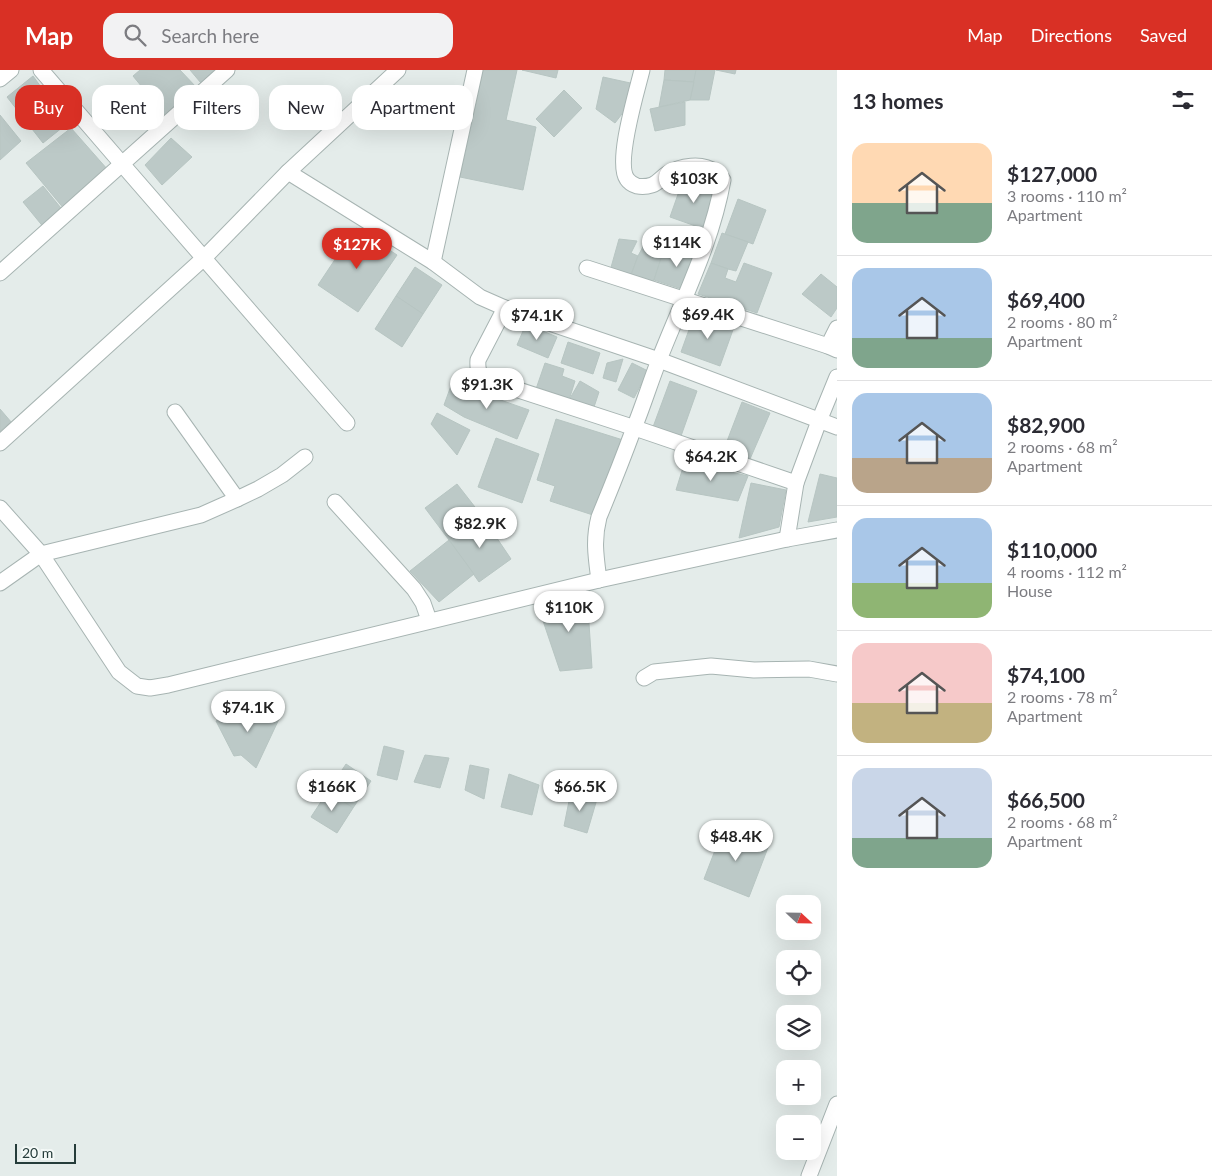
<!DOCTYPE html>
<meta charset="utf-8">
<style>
body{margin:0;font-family:Lato,sans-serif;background:#f2f2f3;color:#2b2b33;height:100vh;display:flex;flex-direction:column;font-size:19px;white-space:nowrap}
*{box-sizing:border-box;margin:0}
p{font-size:16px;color:#7c7c81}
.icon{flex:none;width:28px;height:28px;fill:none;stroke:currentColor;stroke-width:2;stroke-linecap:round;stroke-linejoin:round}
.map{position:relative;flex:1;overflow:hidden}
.side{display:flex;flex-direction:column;background:#fff;width:375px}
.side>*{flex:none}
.banner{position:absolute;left:15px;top:15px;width:475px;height:45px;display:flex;gap:10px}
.needle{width:32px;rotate:112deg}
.controls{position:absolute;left:776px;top:825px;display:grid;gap:10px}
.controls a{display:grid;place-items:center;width:45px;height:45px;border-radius:10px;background:#fff;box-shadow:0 5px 20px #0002;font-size:25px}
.scale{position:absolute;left:15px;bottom:12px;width:61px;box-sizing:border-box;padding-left:5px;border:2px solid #253c3a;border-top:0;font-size:14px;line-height:18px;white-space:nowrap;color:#253c3a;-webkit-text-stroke:4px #f4f9f7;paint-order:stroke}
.price{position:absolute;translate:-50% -42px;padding:0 11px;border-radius:18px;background:#fff;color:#222;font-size:16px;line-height:32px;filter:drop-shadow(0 1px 2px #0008)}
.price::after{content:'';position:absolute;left:50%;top:30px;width:15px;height:11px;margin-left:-8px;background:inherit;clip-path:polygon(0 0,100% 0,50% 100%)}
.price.on{background:#d93025;color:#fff}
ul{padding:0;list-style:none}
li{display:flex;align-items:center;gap:15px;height:125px;padding:0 15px}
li+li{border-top:1px solid #e1e1e2}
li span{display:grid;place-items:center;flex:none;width:140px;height:100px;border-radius:15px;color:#555}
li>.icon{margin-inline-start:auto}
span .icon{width:60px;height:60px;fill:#fffc;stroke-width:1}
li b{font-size:21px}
h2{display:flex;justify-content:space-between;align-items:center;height:60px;padding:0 15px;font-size:21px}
.pill{padding:0 18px;border-radius:15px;background:#fff;box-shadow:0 5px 20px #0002;font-size:18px;line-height:45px}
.pill.on{background:#d93025;color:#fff}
header{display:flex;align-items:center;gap:30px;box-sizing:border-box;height:70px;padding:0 25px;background:#d93025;color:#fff}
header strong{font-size:24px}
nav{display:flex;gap:28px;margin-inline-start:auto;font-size:18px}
.search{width:350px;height:45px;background:#f2f2f3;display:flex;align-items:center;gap:12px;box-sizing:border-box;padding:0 18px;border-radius:15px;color:#7c7c81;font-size:19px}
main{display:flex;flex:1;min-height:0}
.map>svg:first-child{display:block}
</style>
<header>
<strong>Map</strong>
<div class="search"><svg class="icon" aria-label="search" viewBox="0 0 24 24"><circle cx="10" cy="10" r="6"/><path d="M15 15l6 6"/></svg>Search here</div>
<nav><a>Map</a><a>Directions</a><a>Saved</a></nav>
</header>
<main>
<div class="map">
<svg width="837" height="1106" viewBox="0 0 837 1106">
<rect width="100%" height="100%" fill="#e4ecea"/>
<!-- building -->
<g fill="#bcc9c7" stroke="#b7c5c2">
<polygon points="140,0 180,0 196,17 165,45 133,6"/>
<polygon points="190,0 214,0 201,13"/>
<polygon points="483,0 517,0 506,50 536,57 523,120 460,107"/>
<polygon points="522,0 558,0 556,8"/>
<polygon points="665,0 696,0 694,12 664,10"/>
<polygon points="696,0 715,0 709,30 690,30"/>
<polygon points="716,0 736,0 735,4"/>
<polygon points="33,6 41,17 47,17 56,28 51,32 68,53 43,73 7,27"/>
<polygon points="603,7 635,14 631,32 615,53 596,39"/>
<polygon points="664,10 694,12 690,30 659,37"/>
<polygon points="564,20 582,38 554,67 536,49"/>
<polygon points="685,32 685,55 655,61 650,39"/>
<polygon points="0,45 21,71 0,90"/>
<polygon points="71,58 108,100 65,140 26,93"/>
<polygon points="171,68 192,87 162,115 145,95"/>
<polygon points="683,110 717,122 704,159 670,147"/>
<polygon points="43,116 65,143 45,159 23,132"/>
<polygon points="738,129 766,140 753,174 725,164"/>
<polygon points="356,158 397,185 358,242 318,215"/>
<polygon points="722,163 748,172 736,201 728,199 711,193"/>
<polygon points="619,169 637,171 631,183 638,186 631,205 610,201"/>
<polygon points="645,173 664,179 654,210 651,212 631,205 638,186"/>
<polygon points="665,176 699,186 688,221 654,210"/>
<polygon points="711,193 728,199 725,208 736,212 744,193 772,203 757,243 698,224"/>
<polygon points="415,197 442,215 423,244 396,226"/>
<polygon points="821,204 837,217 837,238 831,247 802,224"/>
<polygon points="396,226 423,244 402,277 375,259"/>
<polygon points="695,243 734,257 720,296 681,282"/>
<polygon points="526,254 557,267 548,288 517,275"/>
<polygon points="568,272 600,283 593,304 561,293"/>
<polygon points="623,289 616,312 603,308 607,293"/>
<polygon points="545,293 564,299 562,306 575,311 569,330 536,319"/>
<polygon points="632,293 648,301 634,328 618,320"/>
<polygon points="580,311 599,322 594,337 569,330"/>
<polygon points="670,311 697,321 681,366 653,357"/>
<polygon points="452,313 529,340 517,369 464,347 444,335"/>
<polygon points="742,332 770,343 750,389 724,379"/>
<polygon points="0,339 12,353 8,354 0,361"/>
<polygon points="437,343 470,360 457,385 431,354"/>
<polygon points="556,349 623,370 599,447 550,431 555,416 537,410"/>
<polygon points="496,368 539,384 522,433 478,417"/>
<polygon points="685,391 748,406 738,431 676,420"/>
<polygon points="820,404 837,408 837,447 808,452"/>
<polygon points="751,413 786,420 779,457 739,468"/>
<polygon points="457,414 482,446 449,470 425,438"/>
<polygon points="482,446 511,489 479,512 449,470"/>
<polygon points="449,470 474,504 439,532 410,501"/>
<polygon points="587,524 592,598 560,601 539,539"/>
<polygon points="245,637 279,649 256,698 241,685 234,686 216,651"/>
<polygon points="384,676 404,681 397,710 377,705"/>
<polygon points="425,685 449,688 440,718 414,712"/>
<polygon points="346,694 371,711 353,738 328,721"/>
<polygon points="470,695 489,699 484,729 465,720"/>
<polygon points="509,704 539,715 532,745 501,737"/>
<polygon points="328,721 353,738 337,763 311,747"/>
<polygon points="571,721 597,729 587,763 564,756"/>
<polygon points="724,757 769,775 749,827 704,809"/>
</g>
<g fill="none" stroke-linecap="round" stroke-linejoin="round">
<!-- minor casing -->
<g stroke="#a7b4b2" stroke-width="17">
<g id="minor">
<polyline points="41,0 122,94 347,353"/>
<polyline points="0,9 11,0"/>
<polyline points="288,102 433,192 480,227 505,238 659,290 837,357"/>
<polyline points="433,192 475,0"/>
<polyline points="587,198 828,276 837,280"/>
<polyline points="0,203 227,0"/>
<path d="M 505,238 L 478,290 C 477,303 480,304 491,311 L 635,358 L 796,413 L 787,469"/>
<polyline points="828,276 837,258"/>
<polyline points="175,342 237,429"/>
<polyline points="0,373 204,188 288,102 398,0"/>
<polyline points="796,413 819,351 837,307"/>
<polyline points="335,432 414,519 423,533 429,550"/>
<polyline points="0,438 41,484 119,602 137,616 150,618 168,615 599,510 787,469 837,460"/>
<path d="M 599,510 C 596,487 593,470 599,447 C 611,418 623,388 634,358 C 643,336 650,313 659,290 C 682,231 712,173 723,110 C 720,107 718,104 715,102 C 702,92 680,96 667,104 C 662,107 658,113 652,115 C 646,117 642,117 637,116 C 634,115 629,112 627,109 C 615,92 637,21 642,0"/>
<polyline points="0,513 41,484 201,445 237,429 258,419 282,405 305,387"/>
<polyline points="644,608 654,602 711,596 754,600 809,599 837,604"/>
<polyline points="809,1106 837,1034"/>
</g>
</g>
<!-- minor -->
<use href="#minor" stroke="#fff" stroke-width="15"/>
</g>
</svg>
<div class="controls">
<a><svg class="needle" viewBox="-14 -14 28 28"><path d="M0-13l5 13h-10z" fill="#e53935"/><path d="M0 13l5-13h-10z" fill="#7c7c81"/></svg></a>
<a><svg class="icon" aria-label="locate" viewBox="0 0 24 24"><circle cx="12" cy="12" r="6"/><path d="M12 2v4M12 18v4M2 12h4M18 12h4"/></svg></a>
<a><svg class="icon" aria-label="layers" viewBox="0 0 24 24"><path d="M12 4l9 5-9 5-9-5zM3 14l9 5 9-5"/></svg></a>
<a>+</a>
<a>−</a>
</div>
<div class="scale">20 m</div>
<b class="price" style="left:694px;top:134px">$103K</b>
<b class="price" style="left:677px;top:198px">$114K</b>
<b class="price on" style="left:357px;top:200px">$127K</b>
<b class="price" style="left:708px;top:270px">$69.4K</b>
<b class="price" style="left:537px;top:271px">$74.1K</b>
<b class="price" style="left:487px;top:340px">$91.3K</b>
<b class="price" style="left:711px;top:412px">$64.2K</b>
<b class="price" style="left:480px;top:479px">$82.9K</b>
<b class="price" style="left:569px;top:563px">$110K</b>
<b class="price" style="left:248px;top:663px">$74.1K</b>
<b class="price" style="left:332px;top:742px">$166K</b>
<b class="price" style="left:580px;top:742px">$66.5K</b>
<b class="price" style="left:736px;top:792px">$48.4K</b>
<div class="banner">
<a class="pill on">Buy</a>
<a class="pill">Rent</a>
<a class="pill">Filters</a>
<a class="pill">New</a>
<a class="pill">Apartment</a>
</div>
</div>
<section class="side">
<h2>13 homes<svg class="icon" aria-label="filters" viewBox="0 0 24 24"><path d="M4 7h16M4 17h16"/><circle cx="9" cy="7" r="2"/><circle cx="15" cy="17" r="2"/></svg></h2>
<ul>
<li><span style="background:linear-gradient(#ffd9b3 60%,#7fa58c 0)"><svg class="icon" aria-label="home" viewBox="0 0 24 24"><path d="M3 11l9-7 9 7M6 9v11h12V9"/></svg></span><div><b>$127,000</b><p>3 rooms · 110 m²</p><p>Apartment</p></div></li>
<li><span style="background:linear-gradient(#a9c7e8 70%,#7fa58c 0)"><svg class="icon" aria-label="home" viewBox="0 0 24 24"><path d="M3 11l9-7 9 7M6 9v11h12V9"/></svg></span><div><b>$69,400</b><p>2 rooms · 80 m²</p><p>Apartment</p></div></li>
<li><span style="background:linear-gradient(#a9c7e8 65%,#b9a48a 0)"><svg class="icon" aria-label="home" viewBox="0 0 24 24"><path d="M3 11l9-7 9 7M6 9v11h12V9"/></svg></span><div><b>$82,900</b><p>2 rooms · 68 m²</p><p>Apartment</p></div></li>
<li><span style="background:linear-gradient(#a9c7e8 65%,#8fb573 0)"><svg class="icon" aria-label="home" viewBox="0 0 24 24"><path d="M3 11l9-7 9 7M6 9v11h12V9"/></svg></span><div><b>$110,000</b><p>4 rooms · 112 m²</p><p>House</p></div></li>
<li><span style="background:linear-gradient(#f6c9c9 60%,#c2b280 0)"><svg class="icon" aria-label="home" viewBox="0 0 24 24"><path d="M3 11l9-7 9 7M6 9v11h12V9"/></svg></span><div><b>$74,100</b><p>2 rooms · 78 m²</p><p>Apartment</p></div></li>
<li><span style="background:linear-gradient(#c9d6e8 70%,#7fa58c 0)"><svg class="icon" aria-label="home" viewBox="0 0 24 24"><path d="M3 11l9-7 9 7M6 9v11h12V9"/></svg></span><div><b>$66,500</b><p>2 rooms · 68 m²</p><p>Apartment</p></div></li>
</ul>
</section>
</main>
